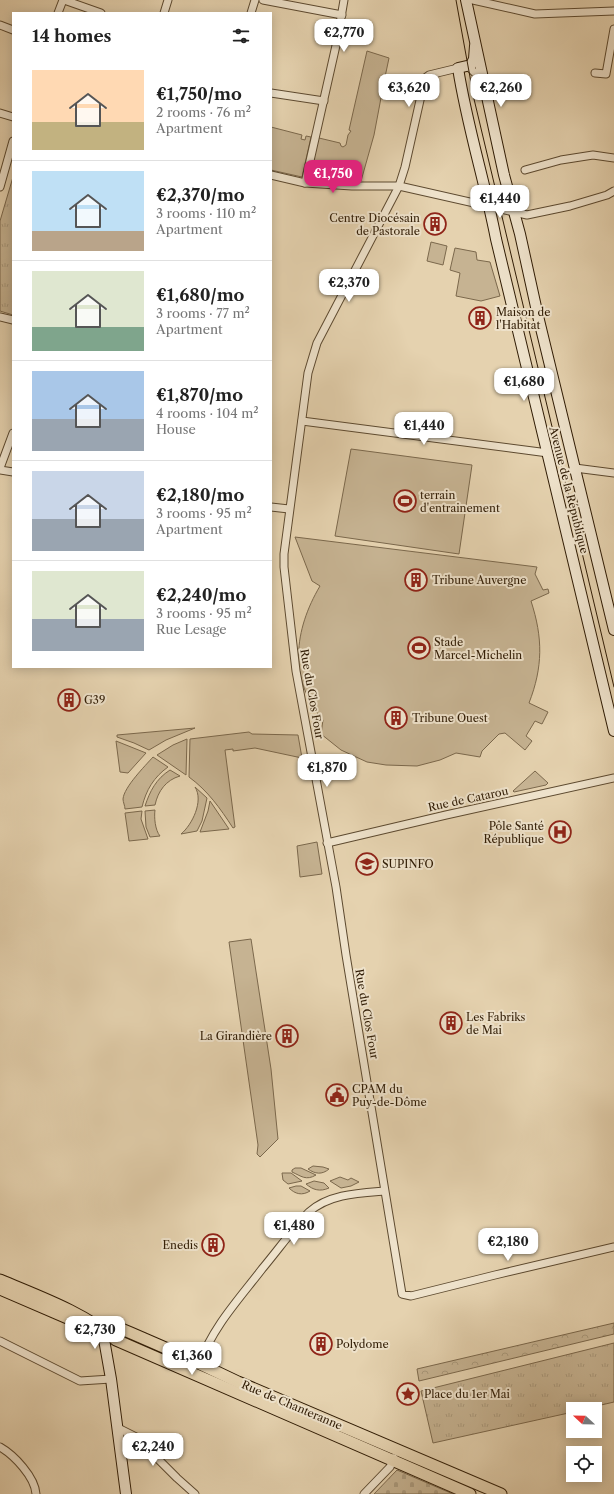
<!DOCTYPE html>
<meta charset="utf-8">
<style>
body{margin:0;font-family:"Libre Caslon Text",serif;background:#f2f2f2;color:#222;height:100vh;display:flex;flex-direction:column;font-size:15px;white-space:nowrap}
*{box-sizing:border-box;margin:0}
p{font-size:13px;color:#767676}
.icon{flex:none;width:22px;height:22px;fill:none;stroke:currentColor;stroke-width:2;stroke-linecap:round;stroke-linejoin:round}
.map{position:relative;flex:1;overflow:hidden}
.panel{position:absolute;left:12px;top:12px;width:260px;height:656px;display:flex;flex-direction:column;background:#fff;border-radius:0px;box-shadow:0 2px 10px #0003}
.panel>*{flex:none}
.needle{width:26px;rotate:292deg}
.buttons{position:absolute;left:566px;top:1402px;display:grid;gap:8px}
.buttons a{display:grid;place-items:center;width:36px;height:36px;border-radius:0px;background:#fff;box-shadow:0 2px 10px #0003;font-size:20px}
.price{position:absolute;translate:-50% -34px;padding:0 9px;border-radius:8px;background:#fff;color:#222;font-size:13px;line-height:26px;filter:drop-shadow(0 1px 2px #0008)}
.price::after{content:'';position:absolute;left:50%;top:24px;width:12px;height:9px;margin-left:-6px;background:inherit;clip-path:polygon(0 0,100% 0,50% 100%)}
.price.current{background:#db2777;color:#fff}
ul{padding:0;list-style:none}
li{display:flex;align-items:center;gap:12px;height:100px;padding:0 20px}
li+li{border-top:1px solid #e0e0e0}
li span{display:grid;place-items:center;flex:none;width:112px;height:80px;border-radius:0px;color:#555}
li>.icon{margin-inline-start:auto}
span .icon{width:48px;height:48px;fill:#fffc;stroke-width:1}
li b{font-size:17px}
h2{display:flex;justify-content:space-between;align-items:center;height:48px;padding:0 20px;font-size:17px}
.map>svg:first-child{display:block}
</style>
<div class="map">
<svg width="614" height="1494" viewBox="0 0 614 1494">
<defs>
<pattern id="forest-crowns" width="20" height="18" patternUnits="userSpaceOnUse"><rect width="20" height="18" fill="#c6b392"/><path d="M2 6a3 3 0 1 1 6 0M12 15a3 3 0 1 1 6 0" fill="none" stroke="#aa997c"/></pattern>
<pattern id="cemetery-stones" width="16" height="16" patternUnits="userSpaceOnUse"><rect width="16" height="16" fill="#c6b392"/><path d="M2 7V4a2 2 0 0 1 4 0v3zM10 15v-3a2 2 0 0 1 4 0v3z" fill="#aa997c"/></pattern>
<pattern id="park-tufts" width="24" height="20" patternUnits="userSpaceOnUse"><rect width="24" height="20" fill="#c6b392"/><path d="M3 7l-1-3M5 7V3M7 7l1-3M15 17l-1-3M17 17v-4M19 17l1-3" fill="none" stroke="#aa997c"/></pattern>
</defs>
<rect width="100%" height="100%" fill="#e5d2af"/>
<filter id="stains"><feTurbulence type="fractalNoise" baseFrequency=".005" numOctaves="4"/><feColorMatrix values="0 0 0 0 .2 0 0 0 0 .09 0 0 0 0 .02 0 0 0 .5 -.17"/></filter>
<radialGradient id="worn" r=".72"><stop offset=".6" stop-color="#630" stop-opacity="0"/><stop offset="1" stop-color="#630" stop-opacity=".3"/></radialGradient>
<!-- green -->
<g fill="#c6b392" stroke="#7b684c">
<polygon points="367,51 389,58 385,77 384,77 382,81 384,82 374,135 361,181 310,177 317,139 319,138 340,143 341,146 343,147 346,145 348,135 351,131 349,130"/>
<polygon points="271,127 302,135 301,139 305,140 306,136 311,137 302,177 271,170"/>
<polygon points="431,242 447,246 443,265 427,261"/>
<polygon points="455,248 476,252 477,260 490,262 500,296 481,301 456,296 460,273 450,270"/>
<polygon points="351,449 472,465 459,554 335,536"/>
<path d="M 295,537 L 537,567 L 535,574 L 543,590 L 548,589 L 549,593 L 531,601 C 543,638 543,667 529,703 L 548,712 L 542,724 L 535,721 L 526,736 L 532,741 L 525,750 L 505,733 L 499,734 L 482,751 L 480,757 L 456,753 L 440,760 L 417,766 L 386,765 L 367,762 L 341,750 L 321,734 L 323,720 C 288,679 294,630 320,586 L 312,581 Z"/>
<polygon points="195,728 166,740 149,750 134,743 117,737 117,735"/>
<path d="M 249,732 L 252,734 L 298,735 L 302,758 L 255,748 L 233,751 L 233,749 L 225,750 L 235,827 L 233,828 C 220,808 208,791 189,777 L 190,739 Z"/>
<polygon points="187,739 186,775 157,755 173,745"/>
<polygon points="116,741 146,753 128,773 120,772"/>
<path d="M 153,757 L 168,767 C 154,777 146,790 142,807 L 125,809 C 125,806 123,802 123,799 C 124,787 145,766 153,757 Z"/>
<path d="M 170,770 L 180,776 C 166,780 158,791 155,805 L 145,806 C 150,791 156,779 170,770 Z"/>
<polygon points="535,771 548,783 546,785 514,792 513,791"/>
<path d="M 195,787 L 207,798 L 202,821 L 197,831 L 181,834 C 192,825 204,801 195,787 Z"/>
<polygon points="210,801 229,829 200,832 208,811"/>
<path d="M 155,810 C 154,817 155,830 160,836 L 150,837 L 146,827 L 145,811 Z"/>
<polygon points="142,811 141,819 148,839 129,841 125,813"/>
<polygon points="317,842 322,874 300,877 297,846"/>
<polygon points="251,939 271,1069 278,1139 260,1157 257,1154 258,1145 229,942"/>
<path d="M 313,1166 L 323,1167 L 329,1169 C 322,1175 315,1174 308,1169 Z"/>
<path d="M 295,1168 L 301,1168 L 316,1175 C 306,1181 301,1176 292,1172 L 292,1170 Z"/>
<polygon points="282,1173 291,1173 302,1181 288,1184 283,1180"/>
<polygon points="340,1177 348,1180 351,1178 359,1182 351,1186 341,1188 330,1181"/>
<path d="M 314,1181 L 324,1183 L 329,1188 C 320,1192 313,1190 306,1184 Z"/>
<path d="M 296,1186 L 301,1186 L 310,1191 C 302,1196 295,1194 289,1188 Z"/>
</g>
<!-- forest -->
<polygon fill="url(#forest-crowns)" stroke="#7b684c" points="614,1323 614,1334 419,1381 417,1369"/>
<!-- cemetery -->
<polygon fill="url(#cemetery-stones)" stroke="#7b684c" points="397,1470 453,1494 374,1494"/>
<!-- park -->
<g fill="url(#park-tufts)" stroke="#7b684c">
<polygon points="13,177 13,315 0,311 0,221"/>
<polygon points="614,1343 614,1402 584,1409 573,1409 573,1412 433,1443 421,1391"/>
</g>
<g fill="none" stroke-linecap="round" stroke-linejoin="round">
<!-- street casing -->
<g stroke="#5d4a30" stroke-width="9">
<g id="street">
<polyline points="64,0 101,13"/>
<polyline points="263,0 342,15"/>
<polyline points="473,0 535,14 614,11"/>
<polyline points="58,13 63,0"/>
<polyline points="164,13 168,0"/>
<polyline points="251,13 255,0"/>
<polyline points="0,25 13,30"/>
<polyline points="468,66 483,81"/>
<polyline points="458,68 429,75 425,78 405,167 399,186 317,343 308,373 284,554 284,567 296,671 336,887 346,955 402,1294 411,1296 495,1275 614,1247"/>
<polyline points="595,73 606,74 614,29"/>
<polyline points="271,93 324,101"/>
<polyline points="0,113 13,117"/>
<polyline points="525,170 561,160 593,155 614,158"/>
<polyline points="271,175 305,183 352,186 399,186 527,215 570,206 607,195 614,191"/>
<polyline points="305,183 337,41 344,0"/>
<polyline points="0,187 13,141"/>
<polyline points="0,317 13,320"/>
<polyline points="302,421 548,453"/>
<polyline points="0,468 13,433"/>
<polyline points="575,468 614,473"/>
<polyline points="0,470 13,472"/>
<polyline points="271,507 289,509"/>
<polyline points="327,843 446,815 614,778"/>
<polyline points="0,1341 80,1381 111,1379"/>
<path d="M 200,1363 C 212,1328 239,1299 262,1269 C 278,1250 292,1230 309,1212 C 329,1194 359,1193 384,1191"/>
<polyline points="118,1428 136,1437 177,1478 195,1494"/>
<path d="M 0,1447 C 14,1455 35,1477 36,1494"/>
<polyline points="364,1494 390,1467 394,1458"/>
</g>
</g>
<!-- secondary casing -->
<g stroke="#301c05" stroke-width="12">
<g id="secondary">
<polyline points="466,0 504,175 520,234 538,316 614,630"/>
<path d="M 475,46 L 474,59 L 471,65 L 458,68 C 467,126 485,182 496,239 L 614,731"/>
<polyline points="102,1328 111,1379 126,1494"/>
</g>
</g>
<!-- primary casing -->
<g stroke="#301c05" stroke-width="13">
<g id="primary">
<path d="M 0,1280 C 40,1297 83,1312 116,1340 L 470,1494"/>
<polyline points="0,1289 79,1323 91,1324"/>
<polyline points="102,1328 119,1328 131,1333 177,1353 238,1382 501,1494"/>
</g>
</g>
<!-- street -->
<use href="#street" stroke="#eee2cb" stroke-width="7"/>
<!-- secondary -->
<use href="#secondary" stroke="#eee2cb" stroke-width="10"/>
<!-- primary -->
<use href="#primary" stroke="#e5d2af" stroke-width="11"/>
<!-- tram -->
<polyline stroke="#301c05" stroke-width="1" points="456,0 474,99 614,687"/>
</g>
<!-- icons -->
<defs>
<g id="building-ring" transform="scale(1.15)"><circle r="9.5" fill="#eee2cb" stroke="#8f2418" stroke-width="1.5"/><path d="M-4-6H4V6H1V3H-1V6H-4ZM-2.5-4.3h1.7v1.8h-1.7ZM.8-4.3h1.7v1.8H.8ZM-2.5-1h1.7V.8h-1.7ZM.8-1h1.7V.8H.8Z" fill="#8f2418"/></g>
<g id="stadium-ring" transform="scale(1.15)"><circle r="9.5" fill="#eee2cb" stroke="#8f2418" stroke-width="1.5"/><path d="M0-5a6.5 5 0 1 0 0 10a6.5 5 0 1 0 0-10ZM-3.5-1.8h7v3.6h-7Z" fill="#8f2418"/></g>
<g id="hospital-ring" transform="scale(1.15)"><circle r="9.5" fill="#eee2cb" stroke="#8f2418" stroke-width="1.5"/><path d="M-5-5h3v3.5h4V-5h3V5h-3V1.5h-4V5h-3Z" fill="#8f2418"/></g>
<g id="university-ring" transform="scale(1.15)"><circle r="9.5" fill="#eee2cb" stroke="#8f2418" stroke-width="1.5"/><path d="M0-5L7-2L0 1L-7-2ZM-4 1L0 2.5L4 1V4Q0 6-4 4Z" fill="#8f2418"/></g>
<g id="civic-ring" transform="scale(1.15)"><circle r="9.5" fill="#eee2cb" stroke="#8f2418" stroke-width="1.5"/><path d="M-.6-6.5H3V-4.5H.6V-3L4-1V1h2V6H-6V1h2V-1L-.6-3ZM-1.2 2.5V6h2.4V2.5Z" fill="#8f2418"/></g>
<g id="sight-ring" transform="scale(1.15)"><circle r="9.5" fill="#eee2cb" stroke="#8f2418" stroke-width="1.5"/><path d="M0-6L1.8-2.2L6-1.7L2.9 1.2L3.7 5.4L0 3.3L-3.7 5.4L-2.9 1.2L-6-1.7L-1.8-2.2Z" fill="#8f2418"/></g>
</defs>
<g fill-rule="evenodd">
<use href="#building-ring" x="435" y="224"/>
<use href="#building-ring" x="480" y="318"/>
<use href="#stadium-ring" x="405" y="501"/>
<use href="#building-ring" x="416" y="580"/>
<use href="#stadium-ring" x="419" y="648"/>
<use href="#building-ring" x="69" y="700"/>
<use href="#building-ring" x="396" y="718"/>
<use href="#hospital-ring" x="560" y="832"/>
<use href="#university-ring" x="367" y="864"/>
<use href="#building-ring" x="451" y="1023"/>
<use href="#building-ring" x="287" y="1036"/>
<use href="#civic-ring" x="337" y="1095"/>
<use href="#building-ring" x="213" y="1245"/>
<use href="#building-ring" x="321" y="1344"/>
<use href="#sight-ring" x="408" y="1394"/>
</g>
<g text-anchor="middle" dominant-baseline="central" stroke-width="4" stroke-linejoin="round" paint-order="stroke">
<!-- poi labels -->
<g font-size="11" fill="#301c05" stroke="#eee2cb" text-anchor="start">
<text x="420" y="218" text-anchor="end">Centre Diocésain<tspan x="420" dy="13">de Pastorale</tspan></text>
<text x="496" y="312">Maison de<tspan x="496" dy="13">l'Habitat</tspan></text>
<text x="420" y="495">terrain<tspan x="420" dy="13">d'entrainement</tspan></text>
<text x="432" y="580">Tribune Auvergne</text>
<text x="434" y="642">Stade<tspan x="434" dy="13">Marcel-Michelin</tspan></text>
<text x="84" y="700">G39</text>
<text x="412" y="718">Tribune Ouest</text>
<text x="544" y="826" text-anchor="end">Pôle Santé<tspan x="544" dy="13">République</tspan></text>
<text x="382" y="864">SUPINFO</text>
<text x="466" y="1017">Les Fabriks<tspan x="466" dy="13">de Mai</tspan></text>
<text x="272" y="1036" text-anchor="end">La Girandière</text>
<text x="352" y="1089">CPAM du<tspan x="352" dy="13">Puy-de-Dôme</tspan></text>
<text x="198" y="1245" text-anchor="end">Enedis</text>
<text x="336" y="1344">Polydome</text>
<text x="424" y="1394">Place du 1er Mai</text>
</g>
<!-- street labels -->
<g font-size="11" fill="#301c05" stroke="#eee2cb">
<text transform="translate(569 490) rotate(76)">Avenue de la République</text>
<text transform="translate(312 694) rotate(80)">Rue du Clos Four</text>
<text transform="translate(468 799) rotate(-12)">Rue de Catarou</text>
<text transform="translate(367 1014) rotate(80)">Rue du Clos Four</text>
<text transform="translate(292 1405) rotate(23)">Rue de Chanteranne</text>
</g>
</g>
<rect width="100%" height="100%" filter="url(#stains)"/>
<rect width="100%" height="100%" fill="url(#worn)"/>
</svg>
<div class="buttons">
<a><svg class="needle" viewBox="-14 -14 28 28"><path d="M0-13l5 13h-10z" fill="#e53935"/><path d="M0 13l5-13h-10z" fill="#767676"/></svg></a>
<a><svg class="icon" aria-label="locate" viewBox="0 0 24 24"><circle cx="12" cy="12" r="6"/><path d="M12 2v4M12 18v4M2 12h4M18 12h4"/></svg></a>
</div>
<b class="price" style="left:344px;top:53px">€2,770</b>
<b class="price" style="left:409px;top:108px">€3,620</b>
<b class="price" style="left:501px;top:108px">€2,260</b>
<b class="price current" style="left:333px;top:194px">€1,750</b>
<b class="price" style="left:500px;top:219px">€1,440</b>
<b class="price" style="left:349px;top:303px">€2,370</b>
<b class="price" style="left:524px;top:402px">€1,680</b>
<b class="price" style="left:424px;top:446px">€1,440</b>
<b class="price" style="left:327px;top:788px">€1,870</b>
<b class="price" style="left:294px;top:1246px">€1,480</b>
<b class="price" style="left:508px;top:1262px">€2,180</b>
<b class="price" style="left:95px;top:1350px">€2,730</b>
<b class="price" style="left:192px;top:1376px">€1,360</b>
<b class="price" style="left:153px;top:1467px">€2,240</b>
<section class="panel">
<h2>14 homes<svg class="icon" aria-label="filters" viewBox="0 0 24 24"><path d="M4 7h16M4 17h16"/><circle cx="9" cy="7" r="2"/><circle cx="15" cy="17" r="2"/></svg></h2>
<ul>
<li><span style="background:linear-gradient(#ffd9b3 65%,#c2b280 0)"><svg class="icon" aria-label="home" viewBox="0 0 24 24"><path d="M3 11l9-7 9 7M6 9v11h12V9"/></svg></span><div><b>€1,750/mo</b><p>2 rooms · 76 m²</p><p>Apartment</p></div></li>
<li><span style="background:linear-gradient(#bfe0f5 75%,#b9a48a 0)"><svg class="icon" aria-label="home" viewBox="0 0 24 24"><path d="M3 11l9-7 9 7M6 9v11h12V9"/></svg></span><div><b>€2,370/mo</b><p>3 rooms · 110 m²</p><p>Apartment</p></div></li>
<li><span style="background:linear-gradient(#dfe7d0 70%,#7fa58c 0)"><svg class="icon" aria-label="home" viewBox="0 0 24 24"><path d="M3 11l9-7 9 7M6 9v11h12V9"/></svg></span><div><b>€1,680/mo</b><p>3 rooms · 77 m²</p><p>Apartment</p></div></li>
<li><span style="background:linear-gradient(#a9c7e8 60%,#9aa5b1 0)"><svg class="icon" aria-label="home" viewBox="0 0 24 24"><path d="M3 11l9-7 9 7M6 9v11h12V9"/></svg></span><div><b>€1,870/mo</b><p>4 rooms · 104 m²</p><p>House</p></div></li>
<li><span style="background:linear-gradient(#c9d6e8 60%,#9aa5b1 0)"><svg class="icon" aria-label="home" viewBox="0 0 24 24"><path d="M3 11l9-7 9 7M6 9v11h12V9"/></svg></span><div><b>€2,180/mo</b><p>3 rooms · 95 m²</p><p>Apartment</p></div></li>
<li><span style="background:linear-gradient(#dfe7d0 60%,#9aa5b1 0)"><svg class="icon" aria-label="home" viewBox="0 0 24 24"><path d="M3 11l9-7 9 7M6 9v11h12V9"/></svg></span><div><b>€2,240/mo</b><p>3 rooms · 95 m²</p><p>Rue Lesage</p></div></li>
</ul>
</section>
</div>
